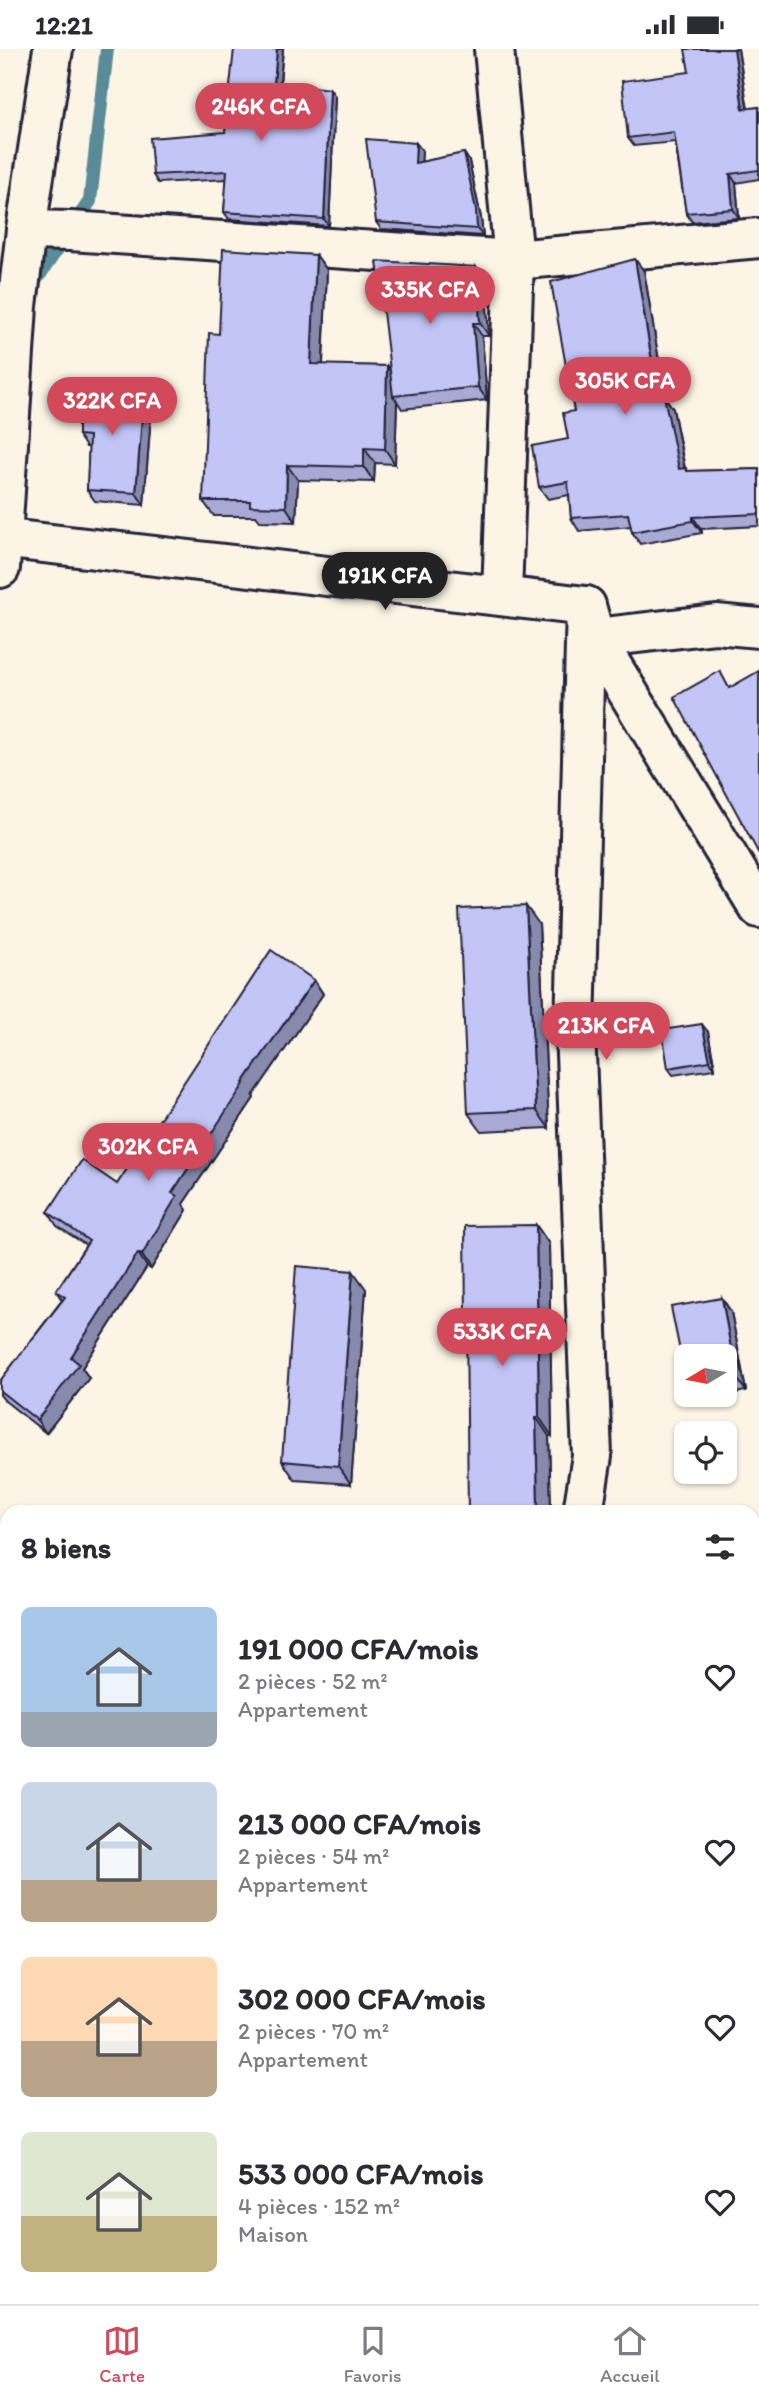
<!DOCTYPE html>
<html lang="fr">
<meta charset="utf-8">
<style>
body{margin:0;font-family:Itim,sans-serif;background:#f7f7f7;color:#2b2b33;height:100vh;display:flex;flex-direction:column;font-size:26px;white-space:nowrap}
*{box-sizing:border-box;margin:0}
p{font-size:23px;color:#7c7c81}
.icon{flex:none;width:38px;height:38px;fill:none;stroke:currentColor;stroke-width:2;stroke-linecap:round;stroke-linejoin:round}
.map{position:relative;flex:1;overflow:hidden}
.sheet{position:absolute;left:0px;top:1456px;width:760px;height:800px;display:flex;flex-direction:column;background:#fff;border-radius:21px 21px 0 0;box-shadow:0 2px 5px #0004}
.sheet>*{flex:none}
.needle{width:46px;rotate:260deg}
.controls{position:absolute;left:674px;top:1295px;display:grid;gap:14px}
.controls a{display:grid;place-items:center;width:63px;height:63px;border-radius:10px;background:#fff;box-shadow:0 2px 5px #0004;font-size:35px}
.price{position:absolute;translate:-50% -60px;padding:0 16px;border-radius:24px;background:#d1495b;color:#fff;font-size:23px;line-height:46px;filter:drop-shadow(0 2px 4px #0008)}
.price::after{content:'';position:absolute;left:50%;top:42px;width:21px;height:16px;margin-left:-10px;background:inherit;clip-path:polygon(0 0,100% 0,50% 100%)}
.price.active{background:#222;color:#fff}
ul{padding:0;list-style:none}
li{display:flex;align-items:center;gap:21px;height:175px;padding:0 21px}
li span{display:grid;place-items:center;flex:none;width:196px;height:140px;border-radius:10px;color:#555}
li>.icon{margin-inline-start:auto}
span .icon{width:84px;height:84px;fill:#fffc;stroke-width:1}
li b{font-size:30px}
h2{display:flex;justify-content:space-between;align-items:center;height:84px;padding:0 21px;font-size:30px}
.status{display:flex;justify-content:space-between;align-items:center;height:49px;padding:0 35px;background:#fff;direction:ltr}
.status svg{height:19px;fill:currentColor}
.tab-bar{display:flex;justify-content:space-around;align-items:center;height:98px;border-top:2px solid #e1e1e2;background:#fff;font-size:19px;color:#7c7c81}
.tab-bar a{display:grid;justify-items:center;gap:4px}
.tab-bar .active{color:#d1495b}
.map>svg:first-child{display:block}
</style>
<div class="status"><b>12:21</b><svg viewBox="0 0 49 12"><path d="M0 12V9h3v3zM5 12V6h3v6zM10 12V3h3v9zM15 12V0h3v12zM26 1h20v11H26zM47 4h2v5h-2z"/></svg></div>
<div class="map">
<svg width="759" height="2255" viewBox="0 0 759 2255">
<rect width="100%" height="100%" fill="#fcf5e5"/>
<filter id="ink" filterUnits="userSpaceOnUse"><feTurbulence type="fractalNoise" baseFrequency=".0143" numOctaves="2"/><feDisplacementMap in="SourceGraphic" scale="14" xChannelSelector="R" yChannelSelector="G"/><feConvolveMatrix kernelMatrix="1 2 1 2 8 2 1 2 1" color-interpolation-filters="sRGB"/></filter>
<g filter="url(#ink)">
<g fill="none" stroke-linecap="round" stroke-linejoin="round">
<!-- stream -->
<polyline stroke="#5a8b99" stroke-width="14" points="31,238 90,152 107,0"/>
<!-- minor casing -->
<g stroke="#22223b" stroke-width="44">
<g id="minor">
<polyline points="494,0 514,211 502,546"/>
<polyline points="26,181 70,182 514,211 759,189"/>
<polyline points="0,489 586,557 595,589 716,575 759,579"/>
<polyline points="0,519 17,257 26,181 53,0"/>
<polyline points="595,589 759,859"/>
<polyline points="583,1463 592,1407 575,980 586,557"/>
<polyline points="0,2178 7,2178"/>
<polyline points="681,2249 727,2255"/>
<polyline points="493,2255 494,2249"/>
</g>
</g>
<!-- minor -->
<use href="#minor" stroke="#fcf5e5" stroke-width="38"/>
</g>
<!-- wall -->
<g fill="#a8a9d4" stroke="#22223b" stroke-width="2">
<polygon points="283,0 280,35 335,47 329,177 229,170 224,163 227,130 158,134 153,126 225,83"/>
<polygon points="738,0 748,60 759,58 759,130 736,134 739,169 692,173 686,164 675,93 634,97 628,89 689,23"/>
<polygon points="422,101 421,113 464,104 469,112 481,169 483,187 381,180 376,173"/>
<polygon points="316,206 327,221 323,316 387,317 390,322 485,231 489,287 482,287 487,351 402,360 397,352 395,415 375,414 374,433 298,431 296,473 260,472 256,467 214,467 203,452 219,285"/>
<polygon points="644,222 665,348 673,360 685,419 688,422 759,420 759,477 701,480 702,484 640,495 632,483 631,477 579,482 571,469 569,446 548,450 539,438 568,390 574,362"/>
<polygon points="152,353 144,456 95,452 87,441 89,398 86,398 78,386"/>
<polygon points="539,875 549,1079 481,1082 468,1064"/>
<polygon points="314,931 323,945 253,1047 254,1049 183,1155 187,1161 151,1220 147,1218 82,1319 89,1329 46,1384 5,1352 0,1346 0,1332 62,1251 56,1242 86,1196 57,1177 48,1163 117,1135"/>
<polygon points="708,983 715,1020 673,1026 668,1019"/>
<polygon points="536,1176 549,1195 552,1387 549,1387 551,1463 468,1463"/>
<polygon points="366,1240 351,1435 295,1431 282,1412"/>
<polygon points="722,1249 731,1263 746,1342 697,1351 693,1346 724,1346 724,1307"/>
<polygon points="759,1887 759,1988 752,1989 752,1888"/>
<rect x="0" y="1987" width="7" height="96"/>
<polygon points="752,2042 754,2051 759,2050 759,2157 752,2156"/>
</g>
<!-- shaded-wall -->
<g fill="#888aad" stroke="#22223b" stroke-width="2">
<polygon points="277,0 283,0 279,41 274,34"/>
<polygon points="734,0 738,0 749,69 743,60"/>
<polygon points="330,40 335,47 329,177 324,170"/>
<polygon points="416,94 422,101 421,121 415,114"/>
<polygon points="464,104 469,112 481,169 483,187 477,180"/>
<polygon points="730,125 736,134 739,169 733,160"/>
<polygon points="316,206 327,221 322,330 311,315"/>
<polygon points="635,210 644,222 665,348 673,360 687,432 679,420 658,349"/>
<polygon points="476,218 485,231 489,287 480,274"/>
<polygon points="473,274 482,287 487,351 478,338"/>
<polygon points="387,317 397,332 393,347 397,352 395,415 385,400"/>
<polygon points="144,341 152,353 144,456 136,444"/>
<polygon points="364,399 375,414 374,433 364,418"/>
<polygon points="287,416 298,431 296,473 286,458"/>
<polygon points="693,468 701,480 702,484 693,472"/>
<polygon points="526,857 539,875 549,1079 536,1061"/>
<polygon points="314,931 323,945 253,1047 254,1049 183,1155 187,1161 151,1220 142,1206 172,1144 243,1034"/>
<polygon points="702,975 708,983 715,1020 710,1012"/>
<polygon points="536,1176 549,1195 552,1387 539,1368"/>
<polygon points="138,1204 147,1218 82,1319 89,1329 46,1384 37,1371 71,1308"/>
<polygon points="353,1222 366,1240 351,1435 338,1417"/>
<polygon points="722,1249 731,1263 746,1342 736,1328"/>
<polygon points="536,1368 549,1387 551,1463 538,1463"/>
<polygon points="432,2249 434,2249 439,2255 433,2255"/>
</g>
<!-- building -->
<g fill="#c3c5f7" stroke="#22223b" stroke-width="2">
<polygon points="234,0 277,0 274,34 330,40 324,170 224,163 227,122 153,126 150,89 225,83"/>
<polygon points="685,0 734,0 743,60 759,58 759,121 730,125 733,160 686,164 674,83 628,89 622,32 689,23"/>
<polygon points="366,90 416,94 415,114 464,104 476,161 477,180 376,173"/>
<polygon points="223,200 316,206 311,315 387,317 385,400 364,399 364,418 287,416 286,458 250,457 250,452 203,452 209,284 219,285"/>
<polygon points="635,210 658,349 664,347 679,420 686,419 687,422 759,420 759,465 693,468 693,472 632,483 628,465 571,469 568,433 539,438 532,397 568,390 563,364 574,362 551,233"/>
<polygon points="377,212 476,218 480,274 473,274 478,338 393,347"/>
<polygon points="78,340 144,341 136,444 87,441 89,387 78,386"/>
<polygon points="720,622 729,639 759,622 759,805 674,648"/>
<polygon points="526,857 536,1061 468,1064 459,860"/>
<polygon points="271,901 314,931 243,1034 244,1035 172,1144 177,1147 142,1206 138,1204 71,1308 79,1315 37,1371 0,1342 0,1332 65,1248 56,1242 89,1192 48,1163 82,1111 117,1135"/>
<polygon points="702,975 710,1012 668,1019 662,981"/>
<polygon points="536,1176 539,1368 536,1368 538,1463 468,1463 465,1177"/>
<polygon points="296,1217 353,1222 338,1417 282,1412"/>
<polygon points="722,1249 736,1328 724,1330 724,1307 686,1307 686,1332 671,1258"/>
<polygon points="759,1887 759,1977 752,1978 752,1888"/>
<rect x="0" y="1987" width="7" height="84"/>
<polygon points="759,2050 759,2147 752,2147 752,2051"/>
<polygon points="261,2249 432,2249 433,2255 261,2255"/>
<polygon points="510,2253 524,2255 510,2255"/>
</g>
</g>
</svg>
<div class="controls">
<a><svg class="needle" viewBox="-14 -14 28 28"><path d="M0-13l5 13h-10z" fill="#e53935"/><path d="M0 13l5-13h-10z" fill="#7c7c81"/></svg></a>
<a><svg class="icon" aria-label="locate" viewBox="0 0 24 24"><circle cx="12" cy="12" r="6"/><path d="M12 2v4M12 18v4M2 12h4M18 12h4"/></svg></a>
</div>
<b class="price" style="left:261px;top:94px">246K CFA</b>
<b class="price" style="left:430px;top:277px">335K CFA</b>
<b class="price" style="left:625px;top:368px">305K CFA</b>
<b class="price" style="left:112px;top:388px">322K CFA</b>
<b class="price active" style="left:385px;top:563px">191K CFA</b>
<b class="price" style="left:606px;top:1013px">213K CFA</b>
<b class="price" style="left:148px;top:1134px">302K CFA</b>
<b class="price" style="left:502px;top:1319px">533K CFA</b>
<section class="sheet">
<h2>8 biens<svg class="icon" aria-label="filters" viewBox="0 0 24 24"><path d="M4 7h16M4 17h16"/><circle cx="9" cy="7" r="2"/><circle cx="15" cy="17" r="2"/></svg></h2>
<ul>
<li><span style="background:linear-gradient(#a9c7e8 75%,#9aa5b1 0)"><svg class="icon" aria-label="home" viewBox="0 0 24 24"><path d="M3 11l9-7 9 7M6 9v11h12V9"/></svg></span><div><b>191 000 CFA/mois</b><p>2 pièces · 52 m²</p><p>Appartement</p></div><svg class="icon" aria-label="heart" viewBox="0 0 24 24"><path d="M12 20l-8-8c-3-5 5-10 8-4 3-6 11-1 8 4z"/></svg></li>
<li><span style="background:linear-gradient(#c9d6e8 70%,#b9a48a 0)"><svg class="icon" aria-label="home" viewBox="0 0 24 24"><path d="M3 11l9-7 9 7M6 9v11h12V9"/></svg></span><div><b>213 000 CFA/mois</b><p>2 pièces · 54 m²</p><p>Appartement</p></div><svg class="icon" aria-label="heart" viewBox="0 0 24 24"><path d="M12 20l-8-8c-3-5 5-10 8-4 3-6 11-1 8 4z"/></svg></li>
<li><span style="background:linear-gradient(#ffd9b3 60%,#b9a48a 0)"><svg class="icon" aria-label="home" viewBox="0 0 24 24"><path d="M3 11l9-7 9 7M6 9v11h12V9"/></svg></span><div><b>302 000 CFA/mois</b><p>2 pièces · 70 m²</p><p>Appartement</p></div><svg class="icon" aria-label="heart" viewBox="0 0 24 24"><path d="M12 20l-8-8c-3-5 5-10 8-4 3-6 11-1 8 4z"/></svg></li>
<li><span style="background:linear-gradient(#dfe7d0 60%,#c2b280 0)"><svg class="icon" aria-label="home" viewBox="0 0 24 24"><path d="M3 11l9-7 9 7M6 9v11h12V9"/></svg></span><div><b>533 000 CFA/mois</b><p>4 pièces · 152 m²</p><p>Maison</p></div><svg class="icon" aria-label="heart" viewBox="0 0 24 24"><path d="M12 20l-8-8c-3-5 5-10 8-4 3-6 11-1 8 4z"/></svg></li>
</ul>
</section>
</div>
<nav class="tab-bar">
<a class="active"><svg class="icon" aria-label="map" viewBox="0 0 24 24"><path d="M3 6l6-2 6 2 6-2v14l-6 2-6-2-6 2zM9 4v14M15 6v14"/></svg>Carte</a>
<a><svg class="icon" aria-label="saved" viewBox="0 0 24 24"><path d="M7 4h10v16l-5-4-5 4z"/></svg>Favoris</a>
<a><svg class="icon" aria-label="home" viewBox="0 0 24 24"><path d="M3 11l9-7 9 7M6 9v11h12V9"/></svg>Accueil</a>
</nav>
